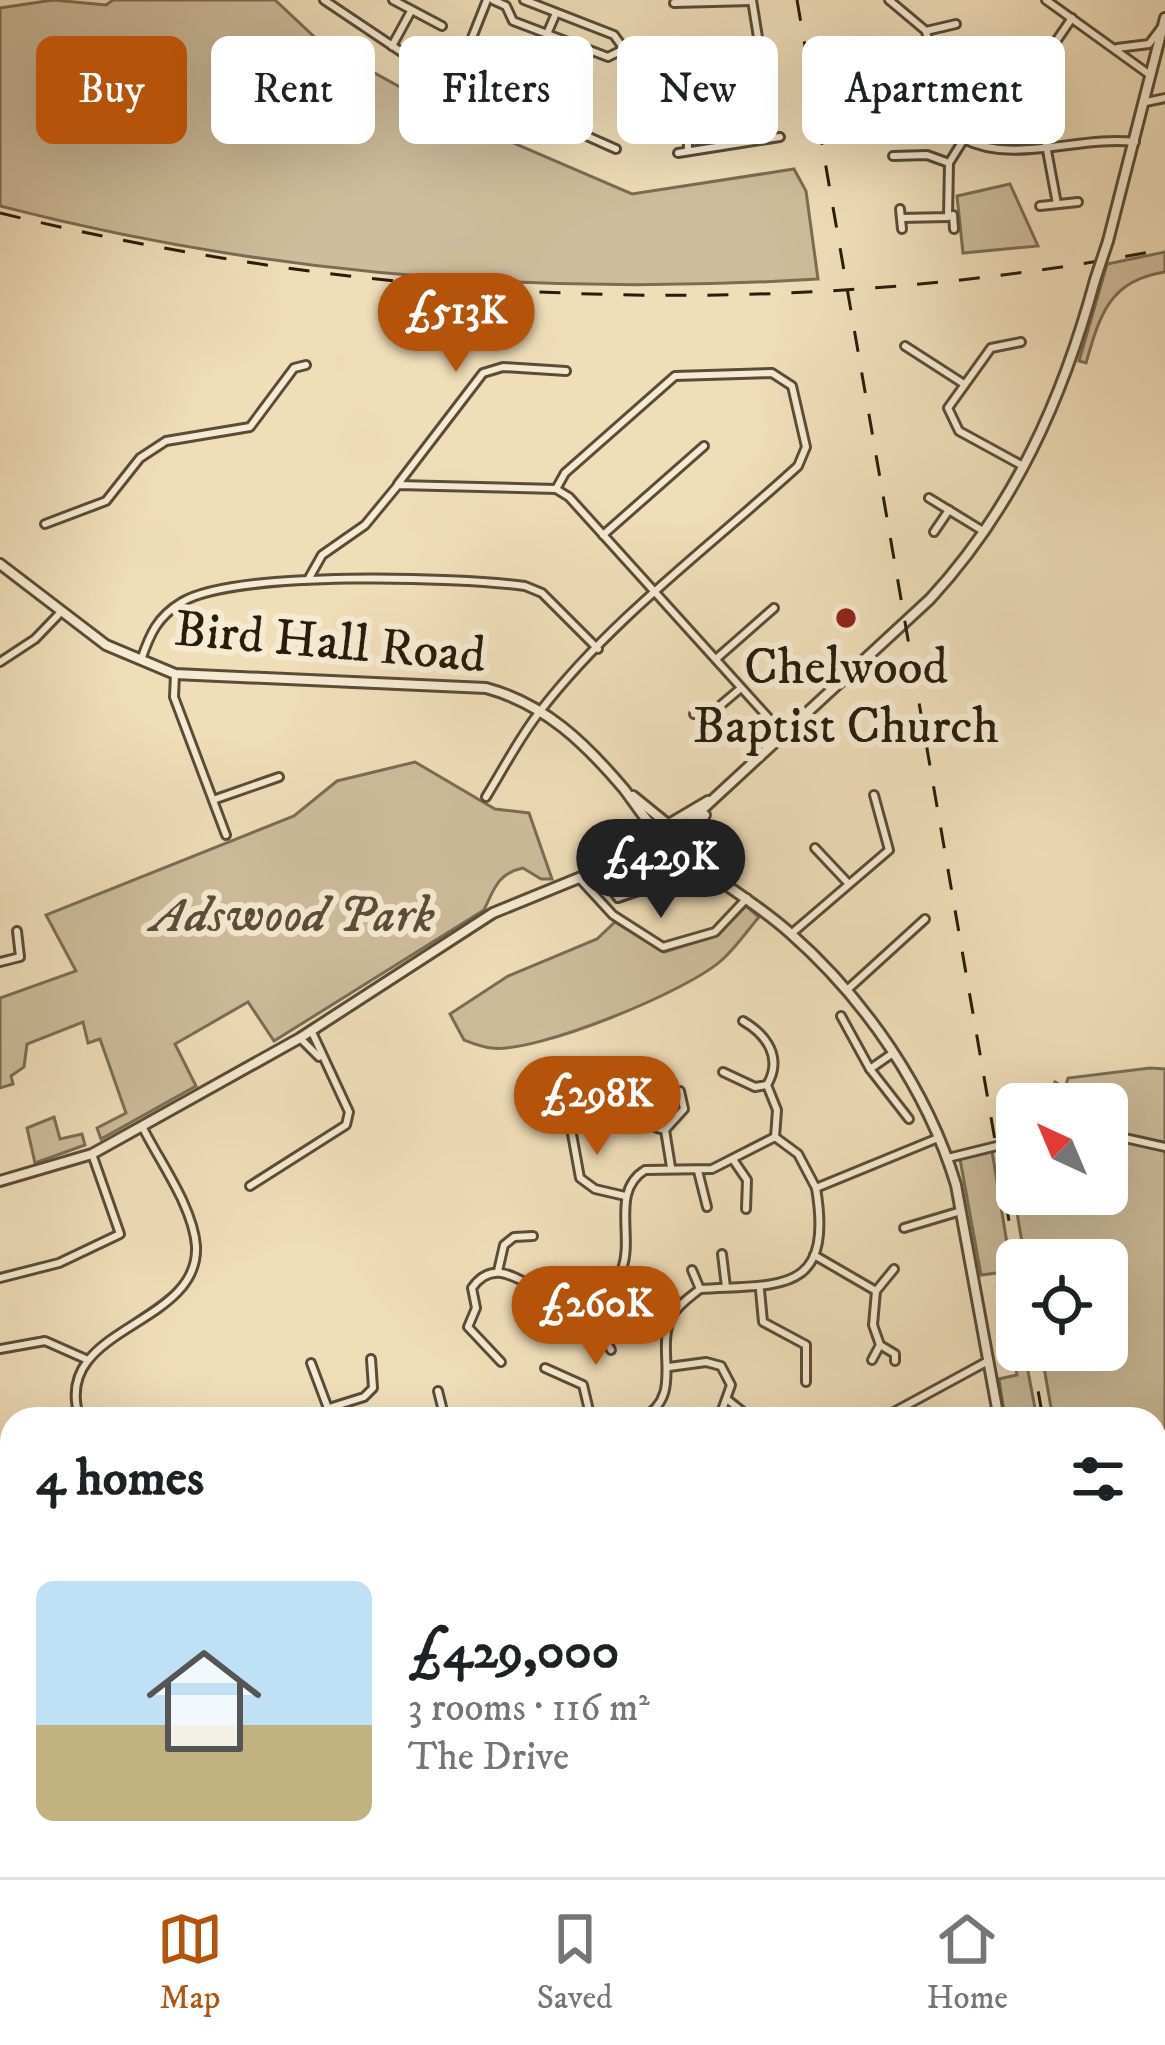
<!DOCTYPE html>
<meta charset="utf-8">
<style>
body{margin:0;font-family:"IM FELL DW Pica",serif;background:#f2f2f2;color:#202124;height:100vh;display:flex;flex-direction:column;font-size:45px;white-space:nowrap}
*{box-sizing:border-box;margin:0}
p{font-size:39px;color:#757577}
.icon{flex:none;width:66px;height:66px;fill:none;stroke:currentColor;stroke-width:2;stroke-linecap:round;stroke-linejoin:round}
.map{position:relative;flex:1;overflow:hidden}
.sheet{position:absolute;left:0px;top:1407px;width:1167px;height:471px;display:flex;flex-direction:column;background:#fff;border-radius:36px 36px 0 0;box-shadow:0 12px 48px #0002}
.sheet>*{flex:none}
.top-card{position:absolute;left:36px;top:36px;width:1095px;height:108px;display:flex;gap:24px}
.needle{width:78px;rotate:316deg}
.buttons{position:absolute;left:996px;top:1083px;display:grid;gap:24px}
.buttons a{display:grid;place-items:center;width:132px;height:132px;border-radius:18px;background:#fff;box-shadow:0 12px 48px #0002;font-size:60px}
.price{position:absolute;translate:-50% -102px;padding:0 27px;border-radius:42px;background:#b45309;color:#fff;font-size:39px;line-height:78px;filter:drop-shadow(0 3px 6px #0008)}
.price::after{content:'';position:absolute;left:50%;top:72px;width:36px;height:27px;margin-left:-18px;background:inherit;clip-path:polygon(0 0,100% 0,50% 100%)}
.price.current{background:#222;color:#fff}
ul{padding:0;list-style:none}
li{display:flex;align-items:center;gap:36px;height:300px;padding:0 36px}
li span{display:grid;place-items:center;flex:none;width:336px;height:240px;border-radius:18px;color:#555}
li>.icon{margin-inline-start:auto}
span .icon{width:144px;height:144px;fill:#fffc;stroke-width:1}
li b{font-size:51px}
h2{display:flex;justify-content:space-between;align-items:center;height:144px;padding:0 36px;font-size:51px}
.pill{padding:0 42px;border-radius:18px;background:#fff;box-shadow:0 12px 48px #0002;font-size:42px;line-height:108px}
.pill.current{background:#b45309;color:#fff}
.dock{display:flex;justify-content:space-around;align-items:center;height:168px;border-top:3px solid #e0e0e0;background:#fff;font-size:33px;color:#757577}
.dock a{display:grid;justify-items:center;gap:6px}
.dock .current{color:#b45309}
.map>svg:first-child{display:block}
</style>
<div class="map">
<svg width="1165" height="1877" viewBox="0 0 1165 1877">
<rect width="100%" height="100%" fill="#f0deb9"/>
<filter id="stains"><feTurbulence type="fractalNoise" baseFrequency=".00167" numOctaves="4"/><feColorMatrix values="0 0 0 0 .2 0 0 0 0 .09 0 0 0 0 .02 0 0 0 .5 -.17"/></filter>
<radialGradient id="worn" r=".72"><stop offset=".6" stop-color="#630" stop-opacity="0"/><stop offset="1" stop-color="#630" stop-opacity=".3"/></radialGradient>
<!-- green -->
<g fill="#cebd9c" stroke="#7c6c54" stroke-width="3">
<path d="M 53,0 L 106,5 L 113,0 L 275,0 L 322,44 L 460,120 L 632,194 L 794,169 L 806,191 L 818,279 C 544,296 266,275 0,206 L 0,8 Z"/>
<polygon points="1010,184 1038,246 963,253 957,196"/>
<path d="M 1165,252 L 1165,272 C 1110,280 1100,314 1086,363 L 1079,361 L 1107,264 Z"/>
<path d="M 415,762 L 495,809 L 529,813 L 552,879 L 541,879 L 523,868 C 498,873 494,889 484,910 L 274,1041 L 248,1002 L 175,1044 L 196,1086 L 101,1139 L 97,1128 L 126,1113 L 100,1039 L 88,1043 L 83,1022 L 27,1044 L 24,1067 L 11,1076 L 13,1084 L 0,1088 L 0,998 L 76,971 L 46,915 L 294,816 L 337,781 Z"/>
<path d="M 746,906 L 759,917 C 747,931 736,947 723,959 C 689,991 535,1054 491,1048 C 482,1047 472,1043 464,1040 L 450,1014 L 508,976 L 597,939 L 615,922 L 664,952 L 718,935 Z"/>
<polygon points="1150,1068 1165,1069 1165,1507 1155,1502 1155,1419 1053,1419 1041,1350 1107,1350 1107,1260 1025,1260 1006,1148 1017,1146 1017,1194 1107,1194 1107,1104 1046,1104 1055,1082 1065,1088 1068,1078"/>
<polygon points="54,1117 60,1139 82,1134 85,1145 35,1163 27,1128"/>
<polygon points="992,1151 1017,1305 1017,1350 1024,1350 1037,1419 1005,1419 999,1379 1017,1375 997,1273 981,1275 960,1159"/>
<polygon points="1155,1509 1165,1515 1165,1770 1155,1769"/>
<polygon points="559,1866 608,1866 611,1872 632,1866 785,1866 793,1877 485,1877"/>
</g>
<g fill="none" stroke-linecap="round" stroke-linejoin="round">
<!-- stream -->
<g stroke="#786950" stroke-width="3">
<polyline points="1155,1506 1165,1513"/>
<polyline points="0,1589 12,1581"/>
</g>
<!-- minor casing -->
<g stroke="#5b4c37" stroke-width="12">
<g id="minor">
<polyline points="324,0 409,57 616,149"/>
<polyline points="393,0 442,26"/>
<polyline points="493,0 506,6 513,21 608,57 624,49 614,35 524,0"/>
<path d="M 889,0 L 926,31 L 939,95 L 964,139 C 1013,165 1081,135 1135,142"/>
<polyline points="1046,0 1150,75"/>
<polyline points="674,3 752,1"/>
<polyline points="926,31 956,24"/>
<polyline points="547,34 556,13"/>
<polyline points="392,46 410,13"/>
<polyline points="1117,48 1149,44 1161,28"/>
<polyline points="984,52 987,63 996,67"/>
<polyline points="1030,64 1045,74"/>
<polyline points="661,68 686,71"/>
<polyline points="1037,69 1072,18"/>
<polyline points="869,76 897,80 932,65"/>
<polyline points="456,78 487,0"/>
<polyline points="936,84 987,63"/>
<polyline points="1146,102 1165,98"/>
<polyline points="1046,145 1057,204"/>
<polyline points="688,151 687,72 725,74 752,67 760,50 752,0"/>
<polyline points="678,153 780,137"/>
<polyline points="893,156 927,155 949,163"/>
<polyline points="1040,206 1078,202"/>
<polyline points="900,209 902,229"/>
<polyline points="953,215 954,229"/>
<polyline points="901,218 948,217 949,163 964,139"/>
<polyline points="1021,342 991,348 948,408 959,431 1023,466"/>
<polyline points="905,346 964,384"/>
<polyline points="398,484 483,373 503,367 566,371"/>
<polyline points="929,498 983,531"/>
<polyline points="45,524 106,501 140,458 166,441 250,427 294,368 306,365"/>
<polyline points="934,532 949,510"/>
<polyline points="603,535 704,446"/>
<polyline points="309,578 322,555 365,525 398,485 556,489 569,497 784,735"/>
<polyline points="716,659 774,608"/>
<path d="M 141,660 C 150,634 157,617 182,602 C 236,570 459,577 525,586 L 542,593 L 598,649"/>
<polyline points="0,662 35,639 61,612"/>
<polyline points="175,674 174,697 226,835"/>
<polyline points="694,714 709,715 741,688"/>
<path d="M 486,797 C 504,768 520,736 541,710 C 613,617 712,545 798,466 L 806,447 L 792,386 L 772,373 L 675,376 L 565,473 L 556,489"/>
<polyline points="213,800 279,777"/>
<polyline points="815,848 847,882"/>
<polyline points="598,869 618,898 653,886"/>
<polyline points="579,878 613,915 663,947 715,932 747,898"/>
<polyline points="791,934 889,850 874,795"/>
<polyline points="0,962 20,957 17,931"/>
<polyline points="847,990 925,919"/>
<polyline points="841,1016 870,1069 893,1053"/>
<path d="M 743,1021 C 767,1035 783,1058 767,1085 L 777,1110 L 775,1137"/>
<polyline points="300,1038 319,1057"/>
<polyline points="870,1069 909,1119"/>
<polyline points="723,1072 755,1087 767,1085"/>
<path d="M 625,1093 C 629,1113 645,1126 665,1130 L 671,1167"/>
<polyline points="570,1123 580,1178 595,1189 625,1196"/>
<polyline points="665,1130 684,1109 680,1091"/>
<polyline points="1107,1134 1165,1147"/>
<polyline points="948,1158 1017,1141"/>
<polyline points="734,1161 747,1180 746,1209"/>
<polyline points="698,1171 707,1207"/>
<polyline points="250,1186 346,1125 349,1112 311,1030"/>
<polyline points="904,1228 961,1211"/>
<polyline points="722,1254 726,1287"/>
<polyline points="814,1255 876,1291 873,1325 880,1345 872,1360"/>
<polyline points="692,1270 700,1289"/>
<polyline points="498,1271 504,1245 514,1237 533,1236"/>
<polyline points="621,1277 673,1311"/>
<polyline points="0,1278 59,1263 120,1234 92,1154"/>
<polyline points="760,1290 763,1322 806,1345 806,1382"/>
<polyline points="876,1291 894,1269"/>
<polyline points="575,1302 582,1326 601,1332 611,1350"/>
<polyline points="880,1345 895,1354 895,1361"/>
<polyline points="0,1349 45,1341 88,1360"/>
<path d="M 501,1362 L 468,1327 L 476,1308 L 472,1288 C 504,1242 544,1316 590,1298 C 659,1272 598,1199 645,1170 L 712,1169 L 775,1137 L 798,1154 L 816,1188"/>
<polyline points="311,1363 332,1419"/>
<polyline points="669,1367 706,1362 721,1366 731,1385 721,1413"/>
<polyline points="545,1368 583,1385 591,1419"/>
<polyline points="438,1391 445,1419"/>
<polyline points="728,1400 743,1412"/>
<polyline points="329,1408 364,1397 373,1388 371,1359"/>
<path d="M 80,1419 C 48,1326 200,1328 196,1246 C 193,1206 159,1161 142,1126"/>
<path d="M 641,1419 C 686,1395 654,1351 672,1316 C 678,1305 690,1297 700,1289 C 779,1284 834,1296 816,1188 L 938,1138"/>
<polyline points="881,1419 988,1361"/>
<polyline points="5,1456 12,1454"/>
<polyline points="0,1518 12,1516"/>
<polyline points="72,1866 72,1877"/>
<polyline points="342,1866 344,1877"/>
<polyline points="850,1866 868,1877"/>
<polyline points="0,1867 12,1866"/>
<polyline points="878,1867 902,1877"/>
</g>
</g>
<!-- tertiary casing -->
<g stroke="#5b4c37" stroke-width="14">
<g id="tertiary">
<polyline points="1108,241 1165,18"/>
<path d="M 0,564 L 106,645 L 175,674 L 486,688 C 545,704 585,743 624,789 C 637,806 648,825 665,839 C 704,874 751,898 790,933 C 865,999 927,1089 956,1185 L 999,1419"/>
<polyline points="633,796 670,826 699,861"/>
<polyline points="695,851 694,832 705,815"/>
<polyline points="608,860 708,801"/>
<path d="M 0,1181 L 92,1154 L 300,1038 L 493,913 L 667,842 L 930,599 C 1014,508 1063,398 1095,280"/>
<polyline points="871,1877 878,1866"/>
</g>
</g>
<!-- minor -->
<use href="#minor" stroke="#f5ead2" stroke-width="6"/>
<!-- tertiary -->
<use href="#tertiary" stroke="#f5ead2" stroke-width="8"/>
<!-- rail -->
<g stroke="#291c0c" stroke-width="3" stroke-dasharray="21 21" stroke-linecap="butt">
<polyline points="797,0 1017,1267"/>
<path d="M 0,213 C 378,305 781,324 1165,249"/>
<polyline points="1031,1350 1043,1419"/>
<polyline points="1126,1866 1128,1877"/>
</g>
<!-- tertiary-bridge casing -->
<g stroke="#5b4c37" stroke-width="14" stroke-linecap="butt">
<polyline id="tertiary-bridge" points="1095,280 1108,241"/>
</g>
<!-- tertiary-bridge -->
<use href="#tertiary-bridge" stroke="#f5ead2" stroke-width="8"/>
</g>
<!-- markers -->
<circle fill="#8f2418" stroke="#f5ead2" stroke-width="4.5" cx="846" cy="618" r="12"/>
<g text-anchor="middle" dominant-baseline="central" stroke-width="12" stroke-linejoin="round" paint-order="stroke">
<!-- street labels -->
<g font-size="51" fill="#291c0c" stroke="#f5ead2">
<text transform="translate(330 643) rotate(5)">Bird Hall Road</text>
</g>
<!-- poi labels -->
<g font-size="51" fill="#291c0c" stroke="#f5ead2">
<text x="846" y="668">Chelwood<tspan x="846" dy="59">Baptist Church</tspan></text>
</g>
<!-- park labels -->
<g font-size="51" font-style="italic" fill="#5b4c37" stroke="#f5ead2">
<text x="293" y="916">Adswood Park</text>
</g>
</g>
<rect width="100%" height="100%" filter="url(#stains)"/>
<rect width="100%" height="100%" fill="url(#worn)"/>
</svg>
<div class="buttons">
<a><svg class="needle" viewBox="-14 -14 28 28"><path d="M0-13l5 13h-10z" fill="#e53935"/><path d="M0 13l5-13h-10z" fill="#757577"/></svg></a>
<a><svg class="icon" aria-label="locate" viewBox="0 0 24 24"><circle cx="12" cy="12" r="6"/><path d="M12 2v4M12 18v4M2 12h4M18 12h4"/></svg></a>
</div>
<b class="price" style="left:456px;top:375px">£513K</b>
<b class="price current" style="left:661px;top:921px">£429K</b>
<b class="price" style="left:597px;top:1158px">£298K</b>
<b class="price" style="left:596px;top:1368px">£260K</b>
<div class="top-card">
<a class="pill current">Buy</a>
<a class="pill">Rent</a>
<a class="pill">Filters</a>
<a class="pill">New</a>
<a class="pill">Apartment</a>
</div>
<section class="sheet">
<h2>4 homes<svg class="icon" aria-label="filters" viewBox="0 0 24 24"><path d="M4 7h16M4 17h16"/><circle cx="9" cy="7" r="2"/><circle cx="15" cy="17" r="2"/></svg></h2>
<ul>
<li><span style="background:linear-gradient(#bfe0f5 60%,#c2b280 0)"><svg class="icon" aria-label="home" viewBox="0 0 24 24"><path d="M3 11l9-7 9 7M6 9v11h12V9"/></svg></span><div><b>£429,000</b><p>3 rooms · 116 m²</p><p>The Drive</p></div></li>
</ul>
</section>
</div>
<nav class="dock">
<a class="current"><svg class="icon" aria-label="map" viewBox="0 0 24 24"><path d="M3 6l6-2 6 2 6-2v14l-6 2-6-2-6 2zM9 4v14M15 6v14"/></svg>Map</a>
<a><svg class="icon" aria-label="saved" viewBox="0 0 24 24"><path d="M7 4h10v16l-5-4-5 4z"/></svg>Saved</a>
<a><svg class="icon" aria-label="home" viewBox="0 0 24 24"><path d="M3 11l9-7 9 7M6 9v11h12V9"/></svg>Home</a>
</nav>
